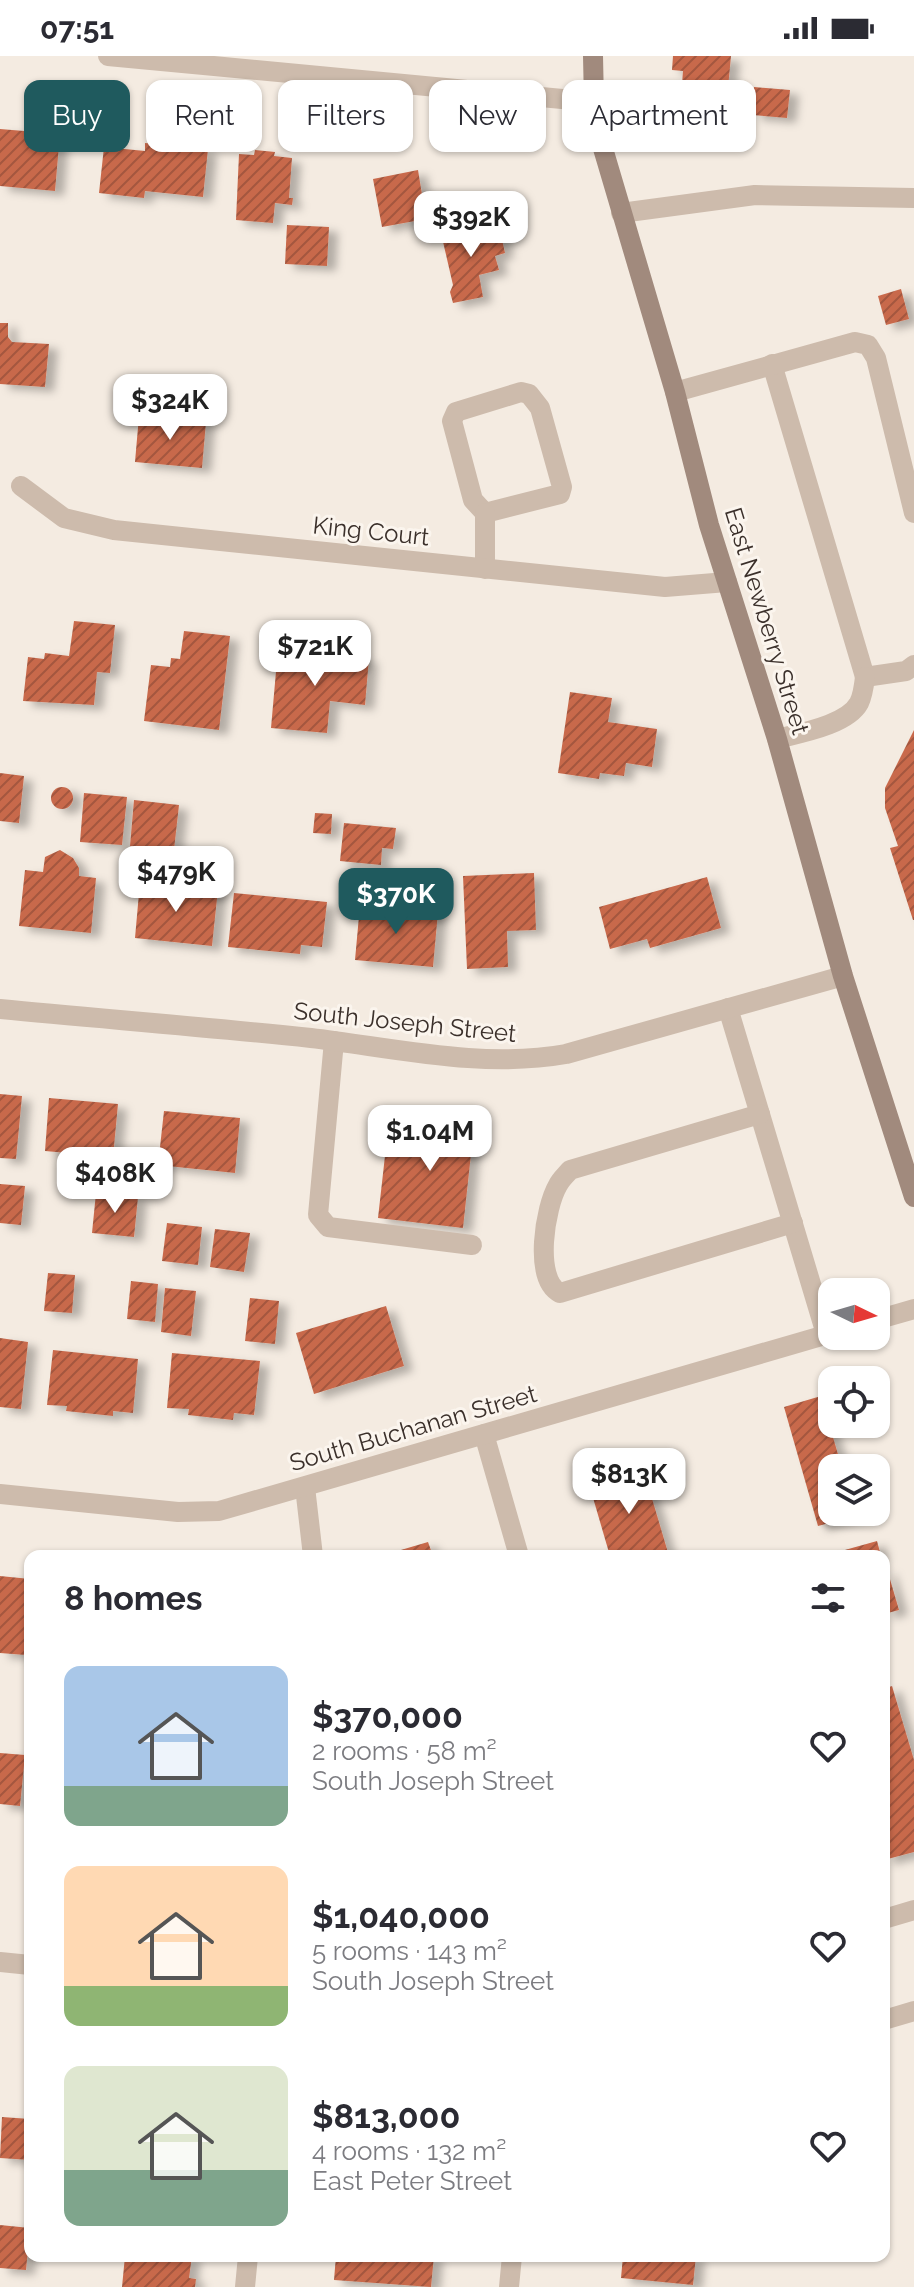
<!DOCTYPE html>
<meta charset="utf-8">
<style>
body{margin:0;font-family:Raleway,sans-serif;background:#f7f7f7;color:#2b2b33;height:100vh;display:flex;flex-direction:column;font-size:30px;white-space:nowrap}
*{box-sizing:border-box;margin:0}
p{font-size:26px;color:#7c7c81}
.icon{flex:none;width:44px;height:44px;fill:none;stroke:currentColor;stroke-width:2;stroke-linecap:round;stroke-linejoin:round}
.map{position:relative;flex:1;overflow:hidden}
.sheet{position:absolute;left:24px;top:1494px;width:866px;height:712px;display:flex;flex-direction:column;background:#fff;border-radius:16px;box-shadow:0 2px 6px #0004}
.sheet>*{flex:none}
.guide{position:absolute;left:24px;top:24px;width:866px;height:72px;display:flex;gap:16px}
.needle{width:52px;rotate:95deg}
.tools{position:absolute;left:818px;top:1222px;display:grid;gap:16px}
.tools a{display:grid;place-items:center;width:72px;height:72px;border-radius:16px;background:#fff;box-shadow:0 2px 6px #0004;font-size:40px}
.price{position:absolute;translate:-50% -68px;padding:0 18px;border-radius:16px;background:#fff;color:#222;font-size:26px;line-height:52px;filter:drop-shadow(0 2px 4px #0008)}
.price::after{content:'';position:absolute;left:50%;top:48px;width:24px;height:18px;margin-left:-12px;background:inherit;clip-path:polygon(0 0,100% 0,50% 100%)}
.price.current{background:#1f5a5e;color:#fff}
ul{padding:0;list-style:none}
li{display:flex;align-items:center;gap:24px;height:200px;padding:0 40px}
li span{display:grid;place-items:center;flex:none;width:224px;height:160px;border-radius:16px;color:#555}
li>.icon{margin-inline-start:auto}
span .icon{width:96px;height:96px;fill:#fffc;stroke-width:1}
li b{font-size:34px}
h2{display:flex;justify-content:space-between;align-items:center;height:96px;padding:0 40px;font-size:34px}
.chip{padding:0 28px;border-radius:16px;background:#fff;box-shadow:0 2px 6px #0004;font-size:28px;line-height:72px}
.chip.current{background:#1f5a5e;color:#fff}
.status{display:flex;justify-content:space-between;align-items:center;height:56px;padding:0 40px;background:#fff;direction:ltr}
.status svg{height:22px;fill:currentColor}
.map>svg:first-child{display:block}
</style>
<div class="status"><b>07:51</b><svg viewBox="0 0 49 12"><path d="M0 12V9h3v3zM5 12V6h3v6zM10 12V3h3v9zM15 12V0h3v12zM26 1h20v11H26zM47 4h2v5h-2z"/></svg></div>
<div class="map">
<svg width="914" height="2231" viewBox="0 0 914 2231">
<defs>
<pattern id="building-hatch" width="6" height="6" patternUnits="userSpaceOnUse" patternTransform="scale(2)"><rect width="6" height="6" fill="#c8694b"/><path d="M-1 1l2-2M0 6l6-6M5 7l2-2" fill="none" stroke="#a4573f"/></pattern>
<filter id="shadow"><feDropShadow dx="9" dy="5" stdDeviation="4" flood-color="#0004"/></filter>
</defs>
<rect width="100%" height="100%" fill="#f4ebe1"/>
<!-- building -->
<g fill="url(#building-hatch)" filter="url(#shadow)">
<polygon points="673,0 731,0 728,32 682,28 683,15 672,14"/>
<polygon points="754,31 790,34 787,62 752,59"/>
<polygon points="0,73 60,78 55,135 0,130"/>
<polygon points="145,87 208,93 203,141 145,135 144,142 99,137 104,91 145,95"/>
<polygon points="255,94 275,96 274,100 292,102 289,142 293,142 292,149 275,147 273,167 236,164 239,98 254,99"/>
<polygon points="418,114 426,163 382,171 373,123"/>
<polygon points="489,166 491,181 501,179 505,197 495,200 499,214 479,219 483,241 453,247 450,236 453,229 441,177"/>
<polygon points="287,169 329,171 327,210 285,208"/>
<polygon points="901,233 909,263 886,269 878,240"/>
<polygon points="0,267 8,267 8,281 12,286 49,288 45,331 0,328"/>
<polygon points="139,360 206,366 202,412 135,406"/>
<polygon points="74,565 115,569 110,617 97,616 94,649 23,645 28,601 44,603 45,597 69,600"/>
<polygon points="184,575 230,580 219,674 144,665 151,609 170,611 171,602 180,603"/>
<polygon points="278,593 369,602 365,649 330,645 327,677 271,672"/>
<polygon points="570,636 612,642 608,666 657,673 652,711 626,707 624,720 600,717 599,723 558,717"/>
<polygon points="914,674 914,864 913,864 890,792 898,790 885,752 885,732"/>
<polygon points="0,717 24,720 19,767 0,765"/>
<circle cx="62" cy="742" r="11"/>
<polygon points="84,737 127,741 122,789 80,786"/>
<polygon points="134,744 179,749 174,794 130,790"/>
<polygon points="315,757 332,758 331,778 313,777"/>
<polygon points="344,767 396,772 393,793 382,792 381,809 340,805"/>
<polygon points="60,794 73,802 79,812 79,820 96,822 91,877 19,870 25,814 43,816 45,801"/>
<polygon points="534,817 536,874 507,875 508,911 467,913 463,820"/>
<polygon points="707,821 721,872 650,892 647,883 610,893 599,851"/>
<polygon points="140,826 218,833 212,890 135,882"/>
<polygon points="234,837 327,846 322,891 301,889 300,898 228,891"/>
<polygon points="360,849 438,856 433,911 355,904"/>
<polygon points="0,1038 22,1040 16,1103 0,1102"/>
<polygon points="49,1042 118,1048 113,1101 45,1095"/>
<polygon points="164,1055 240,1062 235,1117 158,1109"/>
<polygon points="417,1055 475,1061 463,1172 378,1162 386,1091 413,1094"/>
<polygon points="0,1128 25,1130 21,1169 0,1167"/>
<polygon points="96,1137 138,1141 134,1181 92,1177"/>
<polygon points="167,1167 202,1171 198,1209 162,1205"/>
<polygon points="215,1173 250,1177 244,1216 210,1211"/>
<polygon points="48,1217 75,1219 72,1257 44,1255"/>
<polygon points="131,1225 158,1228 155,1266 127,1263"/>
<polygon points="165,1232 196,1235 191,1280 161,1276"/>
<polygon points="250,1242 279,1245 275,1288 245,1285"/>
<polygon points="386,1250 404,1310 314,1338 296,1277"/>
<polygon points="0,1282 28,1286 21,1353 0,1351"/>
<polygon points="53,1294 138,1303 133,1357 113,1355 113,1360 66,1355 67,1350 47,1349"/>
<polygon points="172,1297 260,1305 254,1359 234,1357 233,1364 188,1359 189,1353 167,1352"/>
<polygon points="821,1340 842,1412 832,1412 832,1456 866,1457 818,1470 784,1351"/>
<polygon points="643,1412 669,1500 610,1500 589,1428"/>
<polygon points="877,1485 881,1500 827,1500 827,1499"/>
<polygon points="428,1486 433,1500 384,1500 384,1499"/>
<polygon points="887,1513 899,1554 884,1558 884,1514"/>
<polygon points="0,1520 30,1523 26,1599 0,1597"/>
<polygon points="892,1630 914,1704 914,1796 884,1804 884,1633"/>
<polygon points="0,1697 25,1699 20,1750 0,1748"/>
<polygon points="2,2061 30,2063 30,2104 0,2102"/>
<polygon points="0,2169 30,2172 26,2214 0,2212"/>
<polygon points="125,2200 192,2200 189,2222 196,2223 195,2231 122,2231"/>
<polygon points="336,2200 434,2200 431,2231 334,2224"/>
<polygon points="623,2200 696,2200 693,2229 621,2222"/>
</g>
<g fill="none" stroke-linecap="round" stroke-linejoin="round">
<!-- lane -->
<g stroke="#cdbbac" stroke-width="20">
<polyline points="772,308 865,621 906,615 914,609"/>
<polygon points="521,336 529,338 540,352 562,431 560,438 485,457 473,444 452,365 456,356"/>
<polyline points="675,336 855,286 868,289 876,302 914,457"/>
<polyline points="485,457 485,513"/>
<path d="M 777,683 C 800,677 847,669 859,647 C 863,639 864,630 865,621"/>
<polyline points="728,952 826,1278"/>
<polyline points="334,985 318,1159 328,1171 472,1189"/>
<path d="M 760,1058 L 570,1114 C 566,1119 561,1123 558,1129 C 545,1151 533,1223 560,1237 L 793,1167"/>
<polyline points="305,1431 313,1500"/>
<polyline points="884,1863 914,1854"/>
<polyline points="884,1964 914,1955"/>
<polyline points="245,2231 248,2200"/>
</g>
<!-- street -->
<g stroke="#cdbbac" stroke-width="20">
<polyline points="108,0 594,46"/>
<polyline points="621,157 755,139 914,142"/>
<polyline points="21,430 64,462 114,474 665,531 727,526"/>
<path d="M 0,953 C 104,963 208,971 311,982 C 395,992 483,1013 566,998 L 843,920"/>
<polyline points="876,1264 914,1253"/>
<polyline points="484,1378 519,1500"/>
<polyline points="0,1438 178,1456 219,1455 832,1277"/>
<polyline points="0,1906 30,1909"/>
<polyline points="509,2231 512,2200"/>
</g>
<!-- secondary -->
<polyline stroke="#a18a7d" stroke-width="20" points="593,0 594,46 599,79 675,336 709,469 777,683 843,920 914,1141"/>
</g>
<g text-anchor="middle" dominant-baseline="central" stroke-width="6" stroke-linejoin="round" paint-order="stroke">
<!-- street labels -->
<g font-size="24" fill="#3b302b" stroke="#fbf5ee">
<text transform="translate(371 475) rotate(6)">King Court</text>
<text transform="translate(767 565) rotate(73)">East Newberry Street</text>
<text transform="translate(405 966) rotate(6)">South Joseph Street</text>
<text transform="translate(413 1372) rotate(-16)">South Buchanan Street</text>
</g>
</g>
</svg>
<div class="tools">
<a><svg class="needle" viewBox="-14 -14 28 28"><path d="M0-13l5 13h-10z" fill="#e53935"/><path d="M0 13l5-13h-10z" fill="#7c7c81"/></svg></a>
<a><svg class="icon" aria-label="locate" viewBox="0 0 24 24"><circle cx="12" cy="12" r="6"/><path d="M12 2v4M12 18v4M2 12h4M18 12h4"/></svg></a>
<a><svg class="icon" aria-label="layers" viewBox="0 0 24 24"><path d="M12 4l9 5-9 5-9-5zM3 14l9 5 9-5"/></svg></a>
</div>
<b class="price" style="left:471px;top:203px">$392K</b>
<b class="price" style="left:170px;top:386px">$324K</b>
<b class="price" style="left:315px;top:632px">$721K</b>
<b class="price" style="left:176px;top:858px">$479K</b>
<b class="price current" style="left:396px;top:880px">$370K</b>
<b class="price" style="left:430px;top:1117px">$1.04M</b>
<b class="price" style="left:115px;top:1159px">$408K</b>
<b class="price" style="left:629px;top:1460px">$813K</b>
<div class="guide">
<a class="chip current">Buy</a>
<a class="chip">Rent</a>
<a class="chip">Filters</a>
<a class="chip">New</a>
<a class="chip">Apartment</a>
</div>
<section class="sheet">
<h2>8 homes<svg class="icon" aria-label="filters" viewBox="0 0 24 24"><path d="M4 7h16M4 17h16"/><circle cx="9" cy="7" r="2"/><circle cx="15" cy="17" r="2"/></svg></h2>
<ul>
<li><span style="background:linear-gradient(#a9c7e8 75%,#7fa58c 0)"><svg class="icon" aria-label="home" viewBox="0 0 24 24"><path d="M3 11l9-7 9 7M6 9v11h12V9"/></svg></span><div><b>$370,000</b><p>2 rooms · 58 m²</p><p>South Joseph Street</p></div><svg class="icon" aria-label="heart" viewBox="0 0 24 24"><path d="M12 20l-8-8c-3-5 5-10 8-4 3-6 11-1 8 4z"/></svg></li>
<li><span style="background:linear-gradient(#ffd9b3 75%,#8fb573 0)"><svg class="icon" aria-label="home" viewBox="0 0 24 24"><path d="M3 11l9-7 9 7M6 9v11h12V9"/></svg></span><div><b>$1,040,000</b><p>5 rooms · 143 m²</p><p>South Joseph Street</p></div><svg class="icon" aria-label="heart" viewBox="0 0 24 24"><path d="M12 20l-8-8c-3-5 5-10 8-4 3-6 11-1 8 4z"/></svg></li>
<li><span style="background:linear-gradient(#dfe7d0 65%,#7fa58c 0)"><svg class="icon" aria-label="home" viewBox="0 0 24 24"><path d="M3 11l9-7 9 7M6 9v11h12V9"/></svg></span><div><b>$813,000</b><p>4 rooms · 132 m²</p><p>East Peter Street</p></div><svg class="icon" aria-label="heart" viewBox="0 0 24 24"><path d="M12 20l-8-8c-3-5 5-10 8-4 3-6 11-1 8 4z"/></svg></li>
</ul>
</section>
</div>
